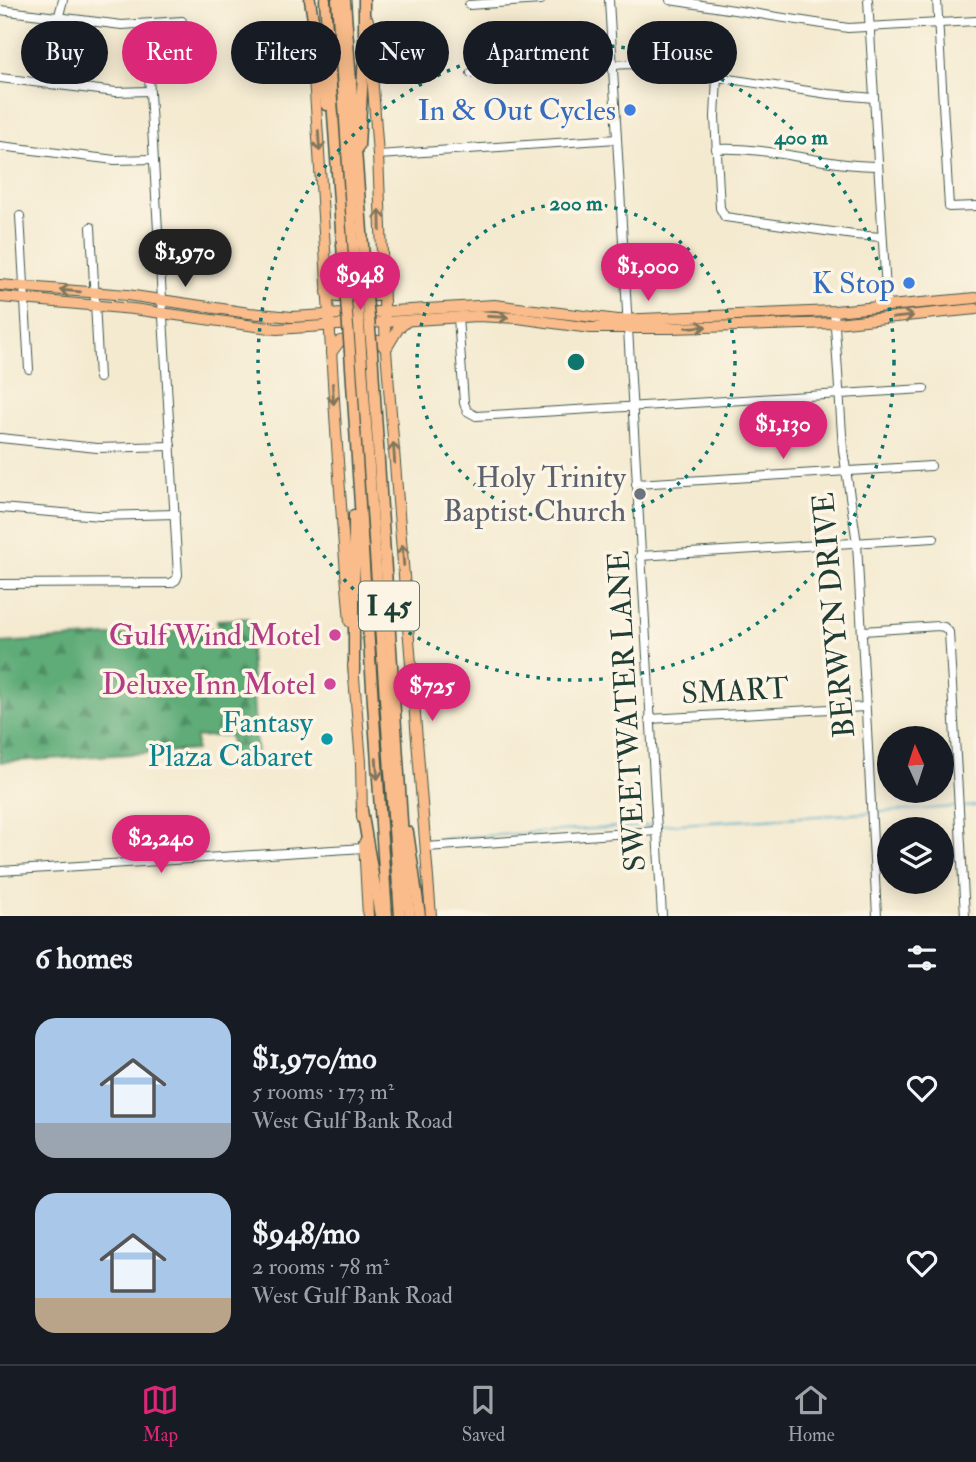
<!DOCTYPE html>
<meta charset="utf-8">
<style>
body{margin:0;font-family:"IM FELL Double Pica",serif;background:#20242c;color:#f1f3f6;height:100vh;display:flex;flex-direction:column;font-size:26px;white-space:nowrap}
*{box-sizing:border-box;margin:0}
p{font-size:23px;color:#9ea1a6}
.icon{flex:none;width:38px;height:38px;fill:none;stroke:currentColor;stroke-width:2;stroke-linecap:round;stroke-linejoin:round}
.map{position:relative;height:916px;overflow:hidden}
.drawer{display:flex;flex-direction:column;background:#171b24;flex:1}
.drawer>*{flex:none}
.top-card{position:absolute;left:21px;top:21px;width:934px;height:63px;display:flex;gap:14px}
.needle{width:46px;rotate:357deg}
.fabs{position:absolute;left:877px;top:726px;display:grid;gap:14px}
.fabs a{display:grid;place-items:center;width:77px;height:77px;border-radius:50%;background:#171b24;box-shadow:0 4px 18px #0003;font-size:35px}
.price{position:absolute;translate:-50% -60px;padding:0 16px;border-radius:24px;background:#db2777;color:#fff;font-size:23px;line-height:46px;filter:drop-shadow(0 2px 4px #0008)}
.price::after{content:'';position:absolute;left:50%;top:42px;width:21px;height:16px;margin-left:-10px;background:inherit;clip-path:polygon(0 0,100% 0,50% 100%)}
.price.selected{background:#222;color:#fff}
ul{padding:0;list-style:none}
li{display:flex;align-items:center;gap:21px;height:175px;padding:0 35px}
li span{display:grid;place-items:center;flex:none;width:196px;height:140px;border-radius:21px;color:#555}
li>.icon{margin-inline-start:auto}
span .icon{width:84px;height:84px;fill:#fffc;stroke-width:1}
li b{font-size:30px}
h2{display:flex;justify-content:space-between;align-items:center;height:84px;padding:0 35px;font-size:30px}
.chip{padding:0 24px;border-radius:32px;background:#171b24;box-shadow:0 4px 18px #0003;font-size:24px;line-height:63px}
.chip.selected{background:#db2777;color:#fff}
.dock{display:flex;justify-content:space-around;align-items:center;height:98px;border-top:2px solid #363941;background:#171b24;font-size:19px;color:#9ea1a6}
.dock a{display:grid;justify-items:center;gap:4px}
.dock .selected{color:#db2777}
.map>svg:first-child{display:block}
</style>
<div class="map">
<svg width="976" height="916" viewBox="0 0 976 916">
<defs>
<pattern id="forest-firs" width="22" height="20" patternUnits="userSpaceOnUse" patternTransform="scale(1.75)"><rect width="22" height="20" fill="#5eac78"/><path d="M5 1l3.5 6h-7zM16 11l3.5 6h-7z" fill="#4d8d63"/></pattern>
</defs>
<rect width="100%" height="100%" fill="#fcf5e5"/>
<filter id="ink" filterUnits="userSpaceOnUse"><feTurbulence type="fractalNoise" baseFrequency=".0143" numOctaves="2"/><feDisplacementMap in="SourceGraphic" scale="14" xChannelSelector="R" yChannelSelector="G"/><feConvolveMatrix kernelMatrix="1 2 1 2 8 2 1 2 1" color-interpolation-filters="sRGB"/></filter>
<filter id="wash" filterUnits="userSpaceOnUse"><feTurbulence type="fractalNoise" baseFrequency=".00686" numOctaves="4" result="noise"/><feDisplacementMap in="SourceGraphic" scale="28" xChannelSelector="R" yChannelSelector="G"/><feGaussianBlur stdDeviation="1.57" result="paint"/><feColorMatrix in="noise" values="0 0 0 0 0 0 0 0 0 0 0 0 0 0 0 0 0 1.4 0 .05"/><feComposite in="paint" operator="in"/></filter>
<g filter="url(#wash)">
<rect width="100%" height="100%" fill="#f4ead0"/>
<!-- forest -->
<polygon fill="url(#forest-firs)" stroke="#3e7456" stroke-width="2" points="248,618 257,760 233,762 230,735 196,737 196,750 0,762 0,643 218,629 217,620"/>
<g fill="none" stroke-linecap="round" stroke-linejoin="round">
<!-- stream -->
<g stroke="#47a8c6" stroke-width="2">
<polyline points="963,807 976,806"/>
<polyline points="879,812 954,807"/>
<polyline points="661,825 869,813"/>
<polyline points="437,839 652,825"/>
</g>
</g>
</g>
<g filter="url(#ink)">
<g fill="none" stroke-linecap="round" stroke-linejoin="round">
<!-- minor casing -->
<g stroke="#3f574b" stroke-width="10">
<g id="minor">
<polyline points="609,0 662,916"/>
<polyline points="670,0 848,28 976,21"/>
<polyline points="868,0 887,307"/>
<polyline points="937,0 949,207 976,206"/>
<polyline points="469,5 541,0"/>
<polyline points="0,10 122,25 182,21"/>
<polyline points="59,15 63,0"/>
<polyline points="471,73 630,64 828,94 874,98"/>
<polyline points="717,76 715,117 720,208 725,217 854,235 882,237"/>
<polyline points="0,78 116,92 149,91"/>
<polyline points="0,146 115,160 153,159"/>
<path d="M 716,149 C 770,146 823,166 878,166"/>
<polyline points="378,155 617,139"/>
<polyline points="20,216 29,369"/>
<polyline points="91,227 99,378"/>
<polyline points="834,311 843,450 857,543 877,916"/>
<polyline points="458,317 464,403 467,411 476,416 924,389"/>
<polyline points="0,438 97,448 171,446"/>
<polyline points="636,484 931,466"/>
<polyline points="0,508 100,516 175,514"/>
<polyline points="640,556 934,538"/>
<polyline points="0,584 171,583 176,580 178,575 146,24"/>
<polyline points="863,631 938,626 944,627 949,632 965,916"/>
<polyline points="649,719 865,707"/>
<polyline points="426,847 657,831"/>
<polyline points="0,871 364,848"/>
</g>
</g>
<!-- major casing -->
<g stroke="#3f574b" stroke-width="12">
<g id="major">
<polyline points="368,20 378,155 386,350 431,916"/>
<path d="M 311,37 C 326,232 333,427 350,622"/>
<polyline points="0,285 127,295 249,313 292,317 494,305 618,320 834,311 976,298"/>
<polyline points="327,292 336,297 377,296 385,288"/>
<polyline points="0,297 133,309 277,329 477,316 518,318 590,328 671,328 835,323 976,309"/>
<polyline points="386,349 398,329 406,322"/>
<polyline points="331,353 340,341 354,338 379,341 386,349"/>
<polyline points="353,665 361,762 362,818"/>
<polyline points="364,843 368,916"/>
</g>
</g>
<!-- highway casing -->
<g stroke="#3f574b" stroke-width="13">
<g id="highway">
<polyline points="310,0 326,105"/>
<polyline points="325,0 345,287"/>
<polyline points="337,0 356,286"/>
<polyline points="345,0 366,286"/>
<polyline points="359,146 364,54 364,0"/>
<polyline points="361,351 400,916"/>
<polyline points="372,351 406,884 410,916"/>
<polyline points="350,352 387,916"/>
<polyline points="354,671 354,515"/>
<polyline points="362,810 380,916"/>
<polyline points="408,832 420,916"/>
</g>
</g>
<!-- minor -->
<use href="#minor" stroke="#fff" stroke-width="8"/>
<!-- major -->
<use href="#major" stroke="#f9bc8a" stroke-width="10"/>
<!-- highway -->
<use href="#highway" stroke="#f9bc8a" stroke-width="10"/>
<!-- highway-bridge casing -->
<g stroke="#3f574b" stroke-width="13" stroke-linecap="butt">
<g id="highway-bridge">
<polyline points="356,286 361,351"/>
<polyline points="366,286 372,351"/>
<polyline points="345,287 350,352"/>
</g>
</g>
<!-- highway-bridge -->
<use href="#highway-bridge" stroke="#f9bc8a" stroke-width="10"/>
</g>
<!-- one-way arrows -->
<defs><path id="oneway-shaft" d="M-6 0H5M1.5-3L5.5 0L1.5 3" fill="none" stroke-width="1.6" stroke-linecap="round" stroke-linejoin="round" transform="scale(1.75)"/></defs>
<g stroke="#81765b">
<use href="#oneway-shaft" transform="translate(319 141) rotate(86)"/>
<use href="#oneway-shaft" transform="translate(380 220) rotate(-91)"/>
<use href="#oneway-shaft" transform="translate(70 291) rotate(-175)"/>
<use href="#oneway-shaft" transform="translate(498 317) rotate(3)"/>
<use href="#oneway-shaft" transform="translate(903 317) rotate(-6)"/>
<use href="#oneway-shaft" transform="translate(696 327) rotate(-2)"/>
<use href="#oneway-shaft" transform="translate(333 394) rotate(87)"/>
<use href="#oneway-shaft" transform="translate(394 453) rotate(-94)"/>
<use href="#oneway-shaft" transform="translate(403 555) rotate(-94)"/>
<use href="#oneway-shaft" transform="translate(377 769) rotate(86)"/>
</g>
</g>
<!-- distance rings -->
<g fill="none" stroke="#0f766e" stroke-width="3.5" stroke-dasharray="3.5 7">
<circle cx="576" cy="362" r="159"/>
<circle cx="576" cy="362" r="318"/>
</g>
<!-- markers -->
<g fill="#3f7fe0" stroke="#fcf5e5" stroke-width="2.5">
<circle cx="630" cy="110" r="7"/>
<circle cx="909" cy="283" r="7"/>
</g>
<circle fill="#6b7280" stroke="#fcf5e5" stroke-width="2.5" cx="640" cy="494" r="7"/>
<g fill="#d1479c" stroke="#fcf5e5" stroke-width="2.5">
<circle cx="335" cy="635" r="7"/>
<circle cx="330" cy="684" r="7"/>
</g>
<circle fill="#0f9aa8" stroke="#fcf5e5" stroke-width="2.5" cx="327" cy="739" r="7"/>
<g text-anchor="middle" dominant-baseline="central" stroke-width="7" stroke-linejoin="round" paint-order="stroke">
<!-- shield labels -->
<rect fill="#fcf5e5" stroke="#617469" stroke-width="2" x="359" y="581.5" width="60" height="49" rx="5"/>
<g font-size="28" font-weight="bold" fill="#1f3d34">
<text x="389" y="606">I 45</text>
</g>
<!-- shop labels -->
<g font-size="30" fill="#366cbe" stroke="#fcf5e5" text-anchor="end">
<text x="616" y="110">In &amp; Out Cycles</text>
<text x="895" y="283">K Stop</text>
</g>
<!-- worship labels -->
<g font-size="30" fill="#5b616d" stroke="#fcf5e5" text-anchor="end">
<text x="626" y="477">Holy Trinity<tspan x="626" dy="34">Baptist Church</tspan></text>
</g>
<!-- street labels -->
<g font-size="30" fill="#1f3d34" stroke="#fcf5e5">
<text transform="translate(834 615) rotate(-95)">BERWYN DRIVE</text>
<text transform="translate(735 691) rotate(-3)">SMART</text>
<text transform="translate(627 711) rotate(-93)">SWEETWATER LANE</text>
</g>
<!-- hotel labels -->
<g font-size="30" fill="#b23c85" stroke="#fcf5e5" text-anchor="end">
<text x="321" y="635">Gulf Wind Motel</text>
<text x="316" y="684">Deluxe Inn Motel</text>
</g>
<!-- culture labels -->
<g font-size="30" fill="#0d838f" stroke="#fcf5e5" text-anchor="end">
<text x="313" y="722">Fantasy<tspan x="313" dy="34">Plaza Cabaret</tspan></text>
</g>
</g>
<circle cx="576" cy="362" r="10" fill="#0f766e" stroke="#fcf5e5" stroke-width="3.5"/>
<g font-size="21" text-anchor="middle" font-weight="bold" fill="#0f766e" stroke="#fcf5e5" stroke-width="7" stroke-linejoin="round" paint-order="stroke">
<text x="801" y="144">400 m</text>
<text x="576" y="210">200 m</text>
</g>
</svg>
<div class="fabs">
<a><svg class="needle" viewBox="-14 -14 28 28"><path d="M0-13l5 13h-10z" fill="#e53935"/><path d="M0 13l5-13h-10z" fill="#9ea1a6"/></svg></a>
<a><svg class="icon" aria-label="layers" viewBox="0 0 24 24"><path d="M12 4l9 5-9 5-9-5zM3 14l9 5 9-5"/></svg></a>
</div>
<b class="price selected" style="left:185px;top:289px">$1,970</b>
<b class="price" style="left:648px;top:303px">$1,000</b>
<b class="price" style="left:360px;top:312px">$948</b>
<b class="price" style="left:783px;top:461px">$1,130</b>
<b class="price" style="left:432px;top:723px">$725</b>
<b class="price" style="left:161px;top:875px">$2,240</b>
<div class="top-card">
<a class="chip">Buy</a>
<a class="chip selected">Rent</a>
<a class="chip">Filters</a>
<a class="chip">New</a>
<a class="chip">Apartment</a>
<a class="chip">House</a>
</div>
</div>
<section class="drawer">
<h2>6 homes<svg class="icon" aria-label="filters" viewBox="0 0 24 24"><path d="M4 7h16M4 17h16"/><circle cx="9" cy="7" r="2"/><circle cx="15" cy="17" r="2"/></svg></h2>
<ul>
<li><span style="background:linear-gradient(#a9c7e8 75%,#9aa5b1 0)"><svg class="icon" aria-label="home" viewBox="0 0 24 24"><path d="M3 11l9-7 9 7M6 9v11h12V9"/></svg></span><div><b>$1,970/mo</b><p>5 rooms · 173 m²</p><p>West Gulf Bank Road</p></div><svg class="icon" aria-label="heart" viewBox="0 0 24 24"><path d="M12 20l-8-8c-3-5 5-10 8-4 3-6 11-1 8 4z"/></svg></li>
<li><span style="background:linear-gradient(#a9c7e8 75%,#b9a48a 0)"><svg class="icon" aria-label="home" viewBox="0 0 24 24"><path d="M3 11l9-7 9 7M6 9v11h12V9"/></svg></span><div><b>$948/mo</b><p>2 rooms · 78 m²</p><p>West Gulf Bank Road</p></div><svg class="icon" aria-label="heart" viewBox="0 0 24 24"><path d="M12 20l-8-8c-3-5 5-10 8-4 3-6 11-1 8 4z"/></svg></li>
</ul>
</section>
<nav class="dock">
<a class="selected"><svg class="icon" aria-label="map" viewBox="0 0 24 24"><path d="M3 6l6-2 6 2 6-2v14l-6 2-6-2-6 2zM9 4v14M15 6v14"/></svg>Map</a>
<a><svg class="icon" aria-label="saved" viewBox="0 0 24 24"><path d="M7 4h10v16l-5-4-5 4z"/></svg>Saved</a>
<a><svg class="icon" aria-label="home" viewBox="0 0 24 24"><path d="M3 11l9-7 9 7M6 9v11h12V9"/></svg>Home</a>
</nav>
